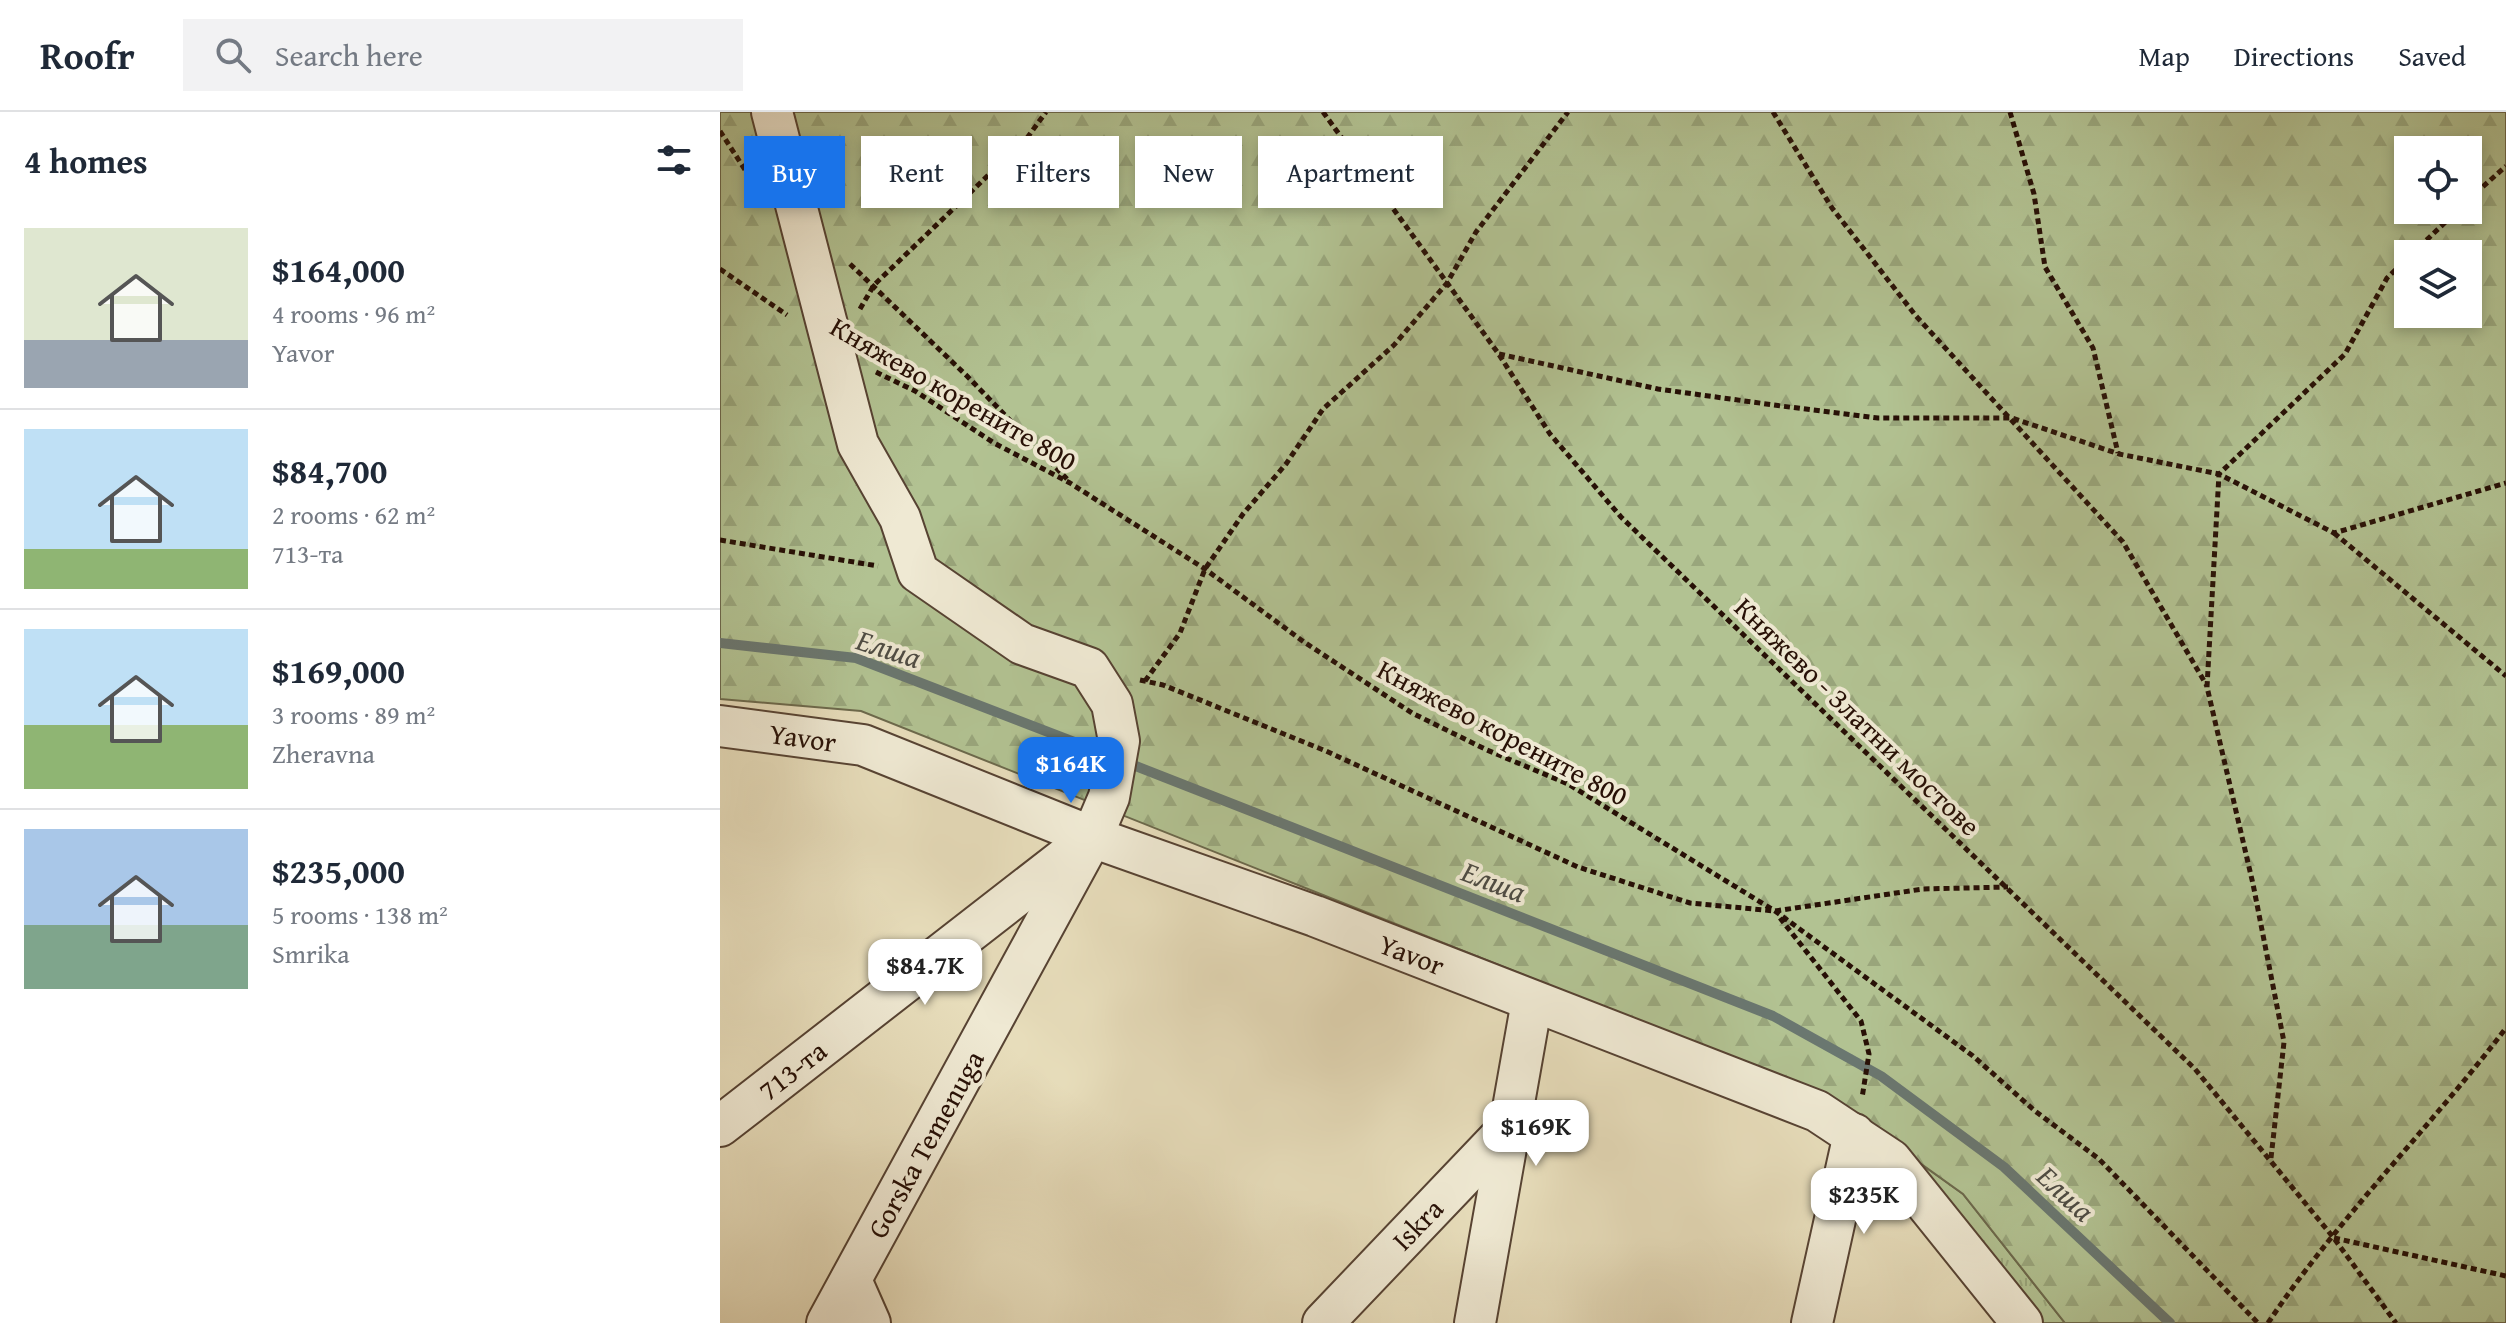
<!DOCTYPE html>
<meta charset="utf-8">
<style>
body{margin:0;font-family:"Gentium Book Plus",serif;background:#f2f2f3;color:#1f2937;height:100vh;display:flex;flex-direction:column;font-size:30px;white-space:nowrap}
*{box-sizing:border-box;margin:0}
p{font-size:26px;color:#747a83}
.icon{flex:none;width:44px;height:44px;fill:none;stroke:currentColor;stroke-width:2;stroke-linecap:round;stroke-linejoin:round}
.map{position:relative;flex:1;overflow:hidden}
.details{display:flex;flex-direction:column;background:#fff;width:720px}
.details>*{flex:none}
.top-card{position:absolute;left:24px;top:24px;width:760px;height:72px;display:flex;gap:16px}
.buttons{position:absolute;left:1674px;top:24px;display:grid;gap:16px}
.buttons a{display:grid;place-items:center;width:88px;height:88px;border-radius:0px;background:#fff;box-shadow:0 4px 12px #0003;font-size:40px}
.price{position:absolute;translate:-50% -68px;padding:0 18px;border-radius:16px;background:#fff;color:#222;font-size:26px;line-height:52px;filter:drop-shadow(0 2px 4px #0008)}
.price::after{content:'';position:absolute;left:50%;top:48px;width:24px;height:18px;margin-left:-12px;background:inherit;clip-path:polygon(0 0,100% 0,50% 100%)}
.price.on{background:#1a73e8;color:#fff}
ul{padding:0;list-style:none}
li{display:flex;align-items:center;gap:24px;height:200px;padding:0 24px}
li+li{border-top:2px solid #e0e1e3}
li span{display:grid;place-items:center;flex:none;width:224px;height:160px;border-radius:0px;color:#555}
li>.icon{margin-inline-start:auto}
span .icon{width:96px;height:96px;fill:#fffc;stroke-width:1}
li b{font-size:34px}
h2{display:flex;justify-content:space-between;align-items:center;height:96px;padding:0 24px;font-size:34px}
.pill{padding:0 28px;border-radius:0px;background:#fff;box-shadow:0 4px 12px #0003;font-size:28px;line-height:72px}
.pill.on{background:#1a73e8;color:#fff}
header{display:flex;align-items:center;gap:48px;box-sizing:border-box;height:112px;padding:0 40px;background:#fff;border-bottom:2px solid #e0e1e3}
header strong{font-size:38px}
nav{display:flex;gap:44px;margin-inline-start:auto;font-size:28px}
.search{width:560px;height:72px;background:#f2f2f3;display:flex;align-items:center;gap:20px;box-sizing:border-box;padding:0 28px;border-radius:0px;color:#747a83;font-size:30px}
main{display:flex;flex:1;min-height:0}
.map>svg:first-child{display:block}
</style>
<header>
<strong>Roofr</strong>
<div class="search"><svg class="icon" aria-label="search" viewBox="0 0 24 24"><circle cx="10" cy="10" r="6"/><path d="M15 15l6 6"/></svg>Search here</div>
<nav><a>Map</a><a>Directions</a><a>Saved</a></nav>
</header>
<main>
<section class="details">
<h2>4 homes<svg class="icon" aria-label="filters" viewBox="0 0 24 24"><path d="M4 7h16M4 17h16"/><circle cx="9" cy="7" r="2"/><circle cx="15" cy="17" r="2"/></svg></h2>
<ul>
<li><span style="background:linear-gradient(#dfe7d0 70%,#9aa5b1 0)"><svg class="icon" aria-label="home" viewBox="0 0 24 24"><path d="M3 11l9-7 9 7M6 9v11h12V9"/></svg></span><div><b>$164,000</b><p>4 rooms · 96 m²</p><p>Yavor</p></div></li>
<li><span style="background:linear-gradient(#bfe0f5 75%,#8fb573 0)"><svg class="icon" aria-label="home" viewBox="0 0 24 24"><path d="M3 11l9-7 9 7M6 9v11h12V9"/></svg></span><div><b>$84,700</b><p>2 rooms · 62 m²</p><p>713-та</p></div></li>
<li><span style="background:linear-gradient(#bfe0f5 60%,#8fb573 0)"><svg class="icon" aria-label="home" viewBox="0 0 24 24"><path d="M3 11l9-7 9 7M6 9v11h12V9"/></svg></span><div><b>$169,000</b><p>3 rooms · 89 m²</p><p>Zheravna</p></div></li>
<li><span style="background:linear-gradient(#a9c7e8 60%,#7fa58c 0)"><svg class="icon" aria-label="home" viewBox="0 0 24 24"><path d="M3 11l9-7 9 7M6 9v11h12V9"/></svg></span><div><b>$235,000</b><p>5 rooms · 138 m²</p><p>Smrika</p></div></li>
</ul>
</section>
<div class="map">
<svg width="1786" height="1211" viewBox="0 0 1786 1211">
<defs>
<pattern id="grass-tufts" width="24" height="20" patternUnits="userSpaceOnUse" patternTransform="scale(2)"><rect width="24" height="20" fill="#b2c292"/><path d="M3 7l-1-3M5 7V3M7 7l1-3M15 17l-1-3M17 17v-4M19 17l1-3" fill="none" stroke="#99a67c"/></pattern>
<pattern id="forest-firs" width="22" height="20" patternUnits="userSpaceOnUse" patternTransform="scale(2)"><rect width="22" height="20" fill="#b2c292"/><path d="M5 1l3.5 6h-7zM16 11l3.5 6h-7z" fill="#99a67c"/></pattern>
</defs>
<rect width="100%" height="100%" fill="#e7ddbb"/>
<filter id="stains"><feTurbulence type="fractalNoise" baseFrequency=".0025" numOctaves="4"/><feColorMatrix values="0 0 0 0 .2 0 0 0 0 .09 0 0 0 0 .02 0 0 0 .5 -.17"/></filter>
<radialGradient id="worn" r=".72"><stop offset=".6" stop-color="#630" stop-opacity="0"/><stop offset="1" stop-color="#630" stop-opacity=".3"/></radialGradient>
<!-- grass -->
<polygon fill="url(#grass-tufts)" stroke="#6c694c" stroke-width="2" points="1171,1048 1201,1052 1243,1082 1345,1211 1302,1211"/>
<!-- forest -->
<path fill="url(#forest-firs)" stroke="#6c694c" stroke-width="2" fill-rule="evenodd" d="M 0,0 L 1786,0 L 1786,1211 L 1345,1211 L 1243,1082 L 1105,983 L 141,599 L 0,587 ZM 1688,38 L 1748,38 L 1748,98 L 1688,98 ZM 1688,142 L 1748,142 L 1748,202 L 1688,202 Z"/>
<g fill="none" stroke-linecap="round" stroke-linejoin="round">
<!-- stream -->
<g stroke="#6a7770" stroke-width="10">
<polyline points="0,531 136,546 388,643"/>
<polyline points="403,649 1053,904 1161,964 1284,1055 1450,1211"/>
</g>
<!-- minor casing -->
<g stroke="#574333" stroke-width="44">
<g id="minor">
<polyline points="52,0 138,332 180,406 198,460 302,532 369,556 392,592 399,629 389,685 372,725 107,1211"/>
<polyline points="0,614 143,633 372,725 595,804 1097,999 1171,1048 1302,1211"/>
<polyline points="0,1014 359,735"/>
<polyline points="131,1168 150,1211"/>
<polyline points="603,1211 791,1014"/>
<polyline points="755,1211 812,889"/>
<polyline points="1092,1211 1134,1022"/>
</g>
</g>
<!-- path -->
<g stroke="#271006" stroke-width="5" stroke-dasharray="6 4" stroke-linecap="butt">
<polyline points="603,0 778,241 830,322 901,405 1475,957 1613,1125 1676,1211"/>
<polyline points="1053,0 1112,96 1196,204 1403,430 1487,574"/>
<polyline points="1290,0 1314,82 1325,155 1373,236 1398,341"/>
<polyline points="0,19 29,64"/>
<polyline points="1748,88 1786,54"/>
<polyline points="1692,142 1738,98"/>
<polyline points="130,152 247,264 347,367"/>
<polyline points="0,157 67,203"/>
<polyline points="140,197 154,173 307,26 326,0"/>
<polyline points="779,242 938,277 1061,294 1158,306 1292,306 1399,342 1499,362 1614,421 1786,371"/>
<polyline points="156,260 195,279 274,331 350,371 485,457 584,530 692,601 767,638 848,672 1055,799 1253,944 1315,999 1379,1047 1538,1211"/>
<polyline points="1614,421 1786,564"/>
<polyline points="0,428 158,454"/>
<polyline points="420,568 443,573 606,639 858,755 970,791 1055,799 1203,777 1288,775"/>
<polyline points="425,569 460,521 485,457 523,402 566,352 603,297 674,233 727,171 756,120 848,0"/>
<polyline points="1060,806 1141,909 1149,942 1142,986"/>
<polyline points="1551,1046 1564,930 1533,772 1487,575 1499,362 1625,242 1667,166 1688,146"/>
<polyline points="1614,1126 1786,1164"/>
<path d="M 1548,1211 C 1618,1106 1710,1016 1786,916"/>
</g>
<!-- minor -->
<use href="#minor" stroke="#efe9d3" stroke-width="40"/>
</g>
<g text-anchor="middle" dominant-baseline="central" stroke-width="8" stroke-linejoin="round" paint-order="stroke">
<!-- street labels -->
<g font-size="28" fill="#271006" stroke="#efe9d3">
<text transform="translate(234 281) rotate(30)">Княжево корените 800</text>
<text transform="translate(1138 604) rotate(44)">Княжево - Златни мостове</text>
<text transform="translate(783 620) rotate(28)">Княжево корените 800</text>
<text transform="translate(83 625) rotate(8)">Yavor</text>
<text transform="translate(692 842) rotate(21)">Yavor</text>
<text transform="translate(72 958) rotate(-38)">713-та</text>
<text transform="translate(205 1032) rotate(-61)">Gorska Temenuga</text>
<text transform="translate(697 1112) rotate(-46)">Iskra</text>
</g>
<!-- water labels -->
<g font-size="30" font-style="italic" fill="#4e4c44" stroke="#efe9d3">
<text transform="translate(169 536) rotate(18)">Елша</text>
<text transform="translate(774 769) rotate(21)">Елша</text>
<text transform="translate(1346 1081) rotate(43)">Елша</text>
</g>
</g>
<rect width="100%" height="100%" filter="url(#stains)"/>
<rect width="100%" height="100%" fill="url(#worn)"/>
</svg>
<div class="buttons">
<a><svg class="icon" aria-label="locate" viewBox="0 0 24 24"><circle cx="12" cy="12" r="6"/><path d="M12 2v4M12 18v4M2 12h4M18 12h4"/></svg></a>
<a><svg class="icon" aria-label="layers" viewBox="0 0 24 24"><path d="M12 4l9 5-9 5-9-5zM3 14l9 5 9-5"/></svg></a>
</div>
<b class="price on" style="left:351px;top:693px">$164K</b>
<b class="price" style="left:205px;top:895px">$84.7K</b>
<b class="price" style="left:816px;top:1056px">$169K</b>
<b class="price" style="left:1144px;top:1124px">$235K</b>
<div class="top-card">
<a class="pill on">Buy</a>
<a class="pill">Rent</a>
<a class="pill">Filters</a>
<a class="pill">New</a>
<a class="pill">Apartment</a>
</div>
</div>
</main>
